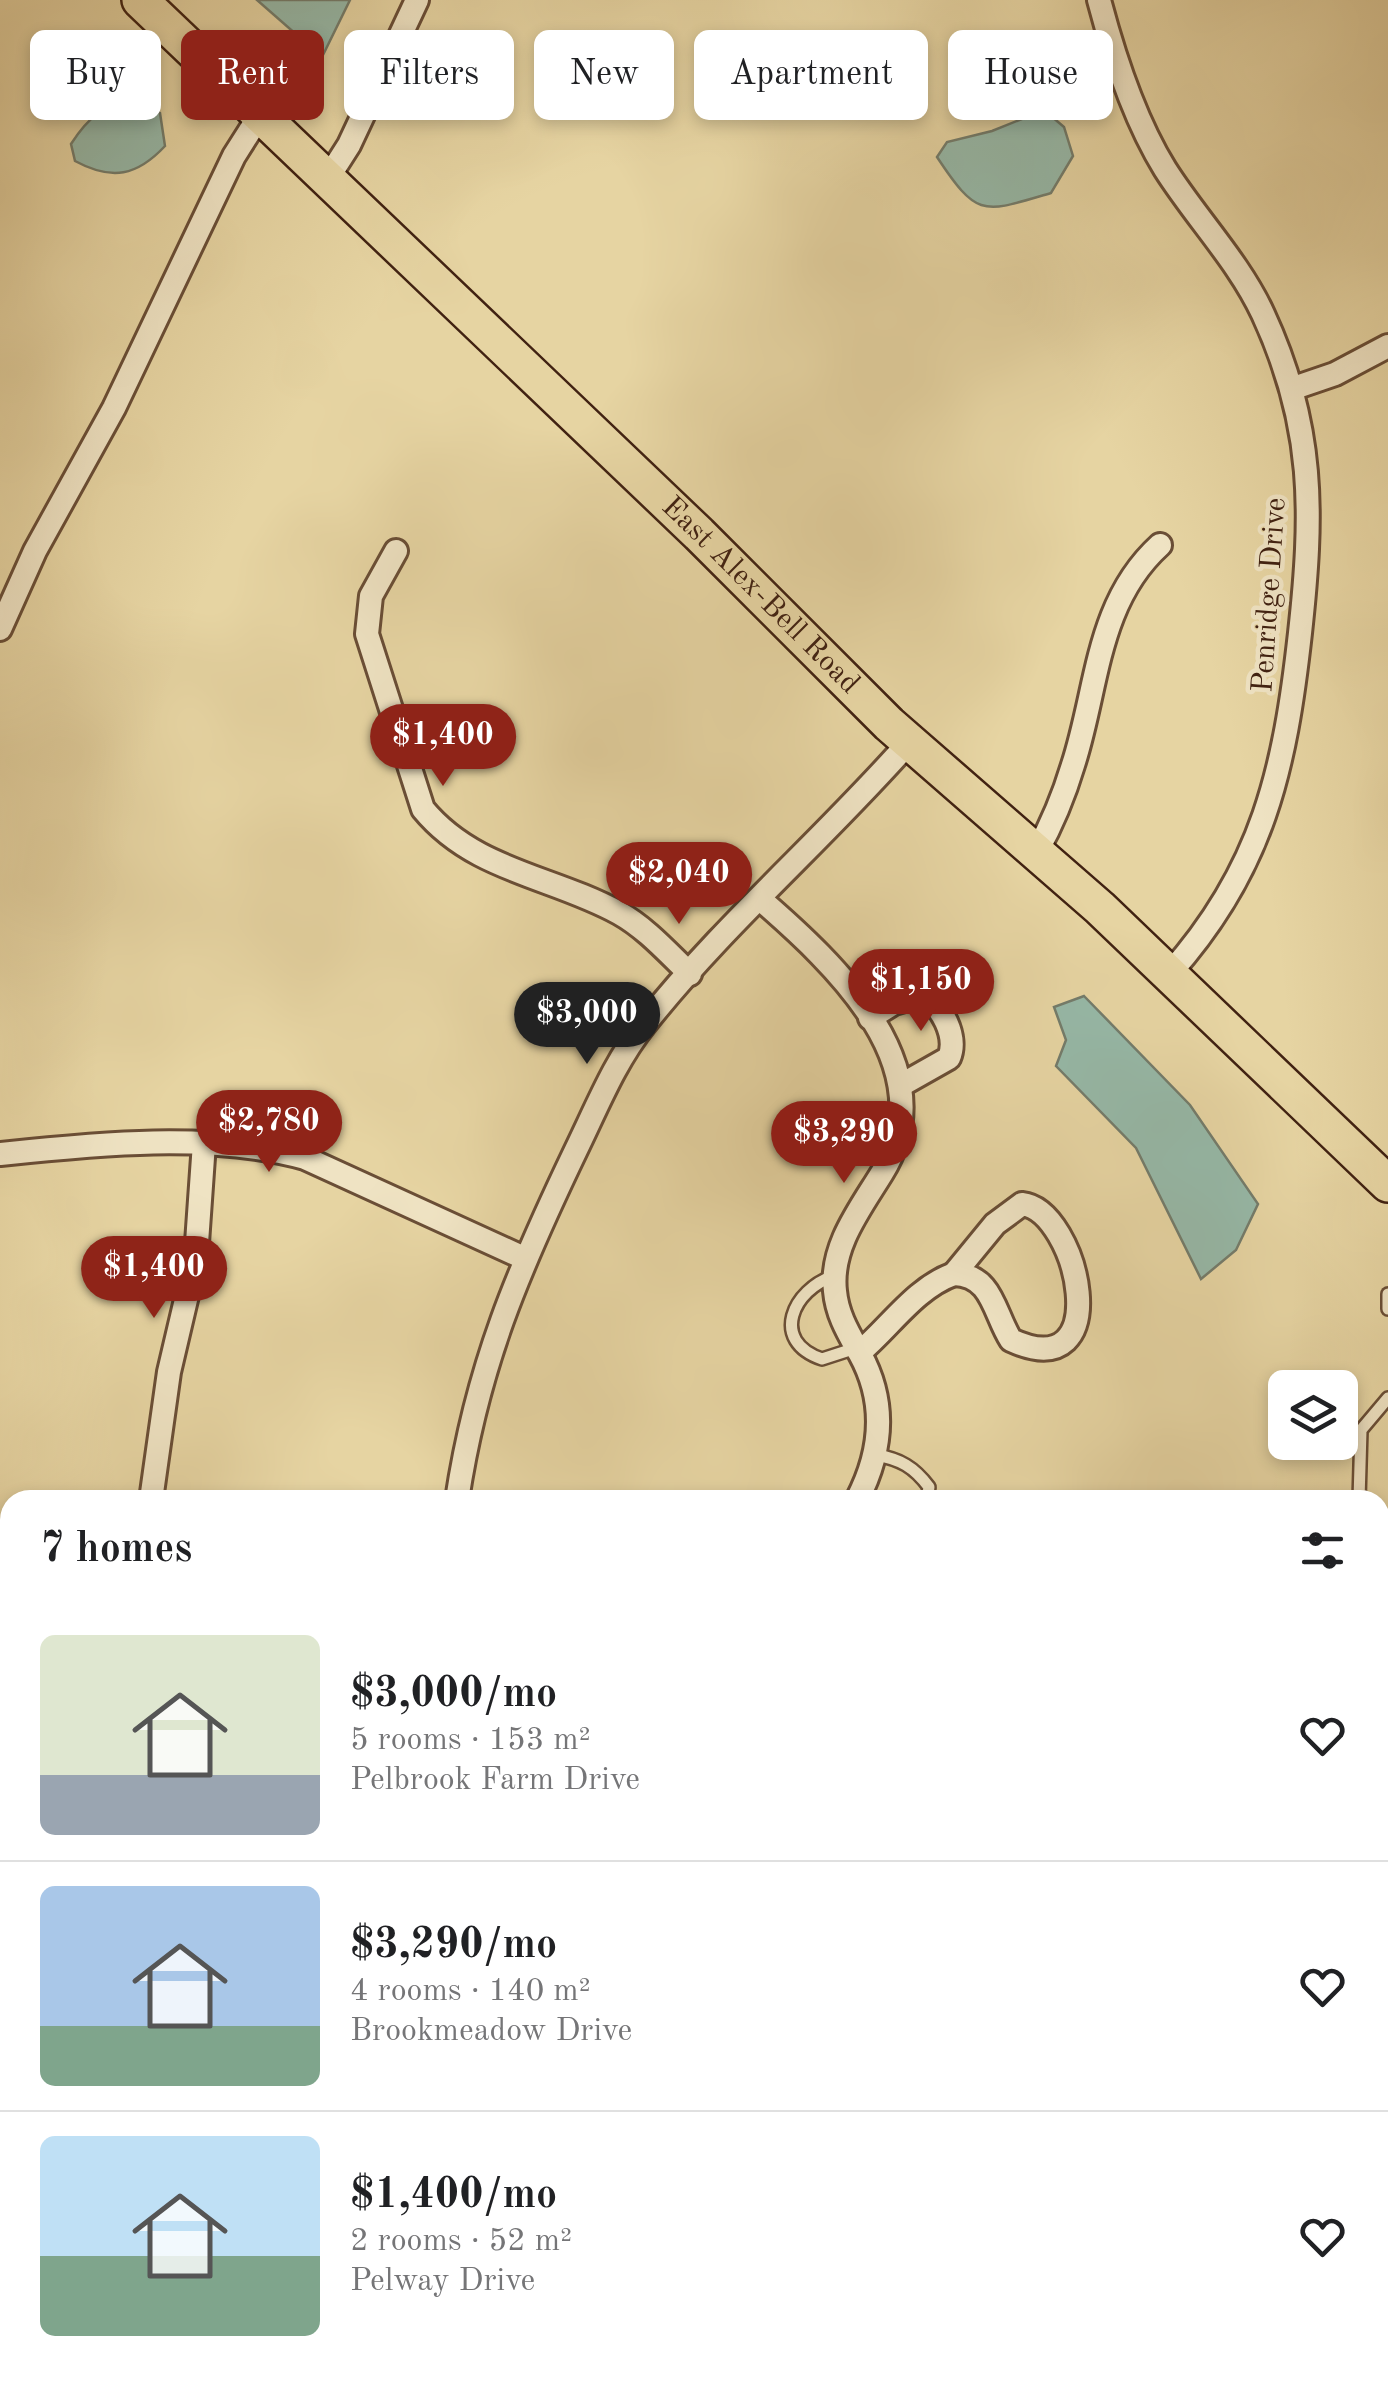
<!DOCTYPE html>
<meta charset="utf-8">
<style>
body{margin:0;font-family:"Old Standard TT",serif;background:#f6f6f6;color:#202124;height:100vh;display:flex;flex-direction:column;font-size:38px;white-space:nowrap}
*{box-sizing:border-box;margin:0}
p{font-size:32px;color:#757577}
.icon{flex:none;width:55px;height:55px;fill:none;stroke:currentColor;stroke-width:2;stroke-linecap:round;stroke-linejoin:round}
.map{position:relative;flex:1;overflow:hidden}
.sheet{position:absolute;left:0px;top:1490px;width:1390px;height:892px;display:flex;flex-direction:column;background:#fff;border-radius:30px 30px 0 0;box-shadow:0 5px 15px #0003}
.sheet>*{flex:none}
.hud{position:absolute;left:30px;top:30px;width:1330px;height:90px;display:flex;gap:20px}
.controls{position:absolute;left:1268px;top:1370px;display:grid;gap:20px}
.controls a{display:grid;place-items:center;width:90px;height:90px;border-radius:15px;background:#fff;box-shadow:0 5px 15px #0003;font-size:50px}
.price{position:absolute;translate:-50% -85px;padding:0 22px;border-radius:35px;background:#8f2418;color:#fff;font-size:32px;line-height:65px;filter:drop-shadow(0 2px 5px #0008)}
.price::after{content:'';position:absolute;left:50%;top:60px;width:30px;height:22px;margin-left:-15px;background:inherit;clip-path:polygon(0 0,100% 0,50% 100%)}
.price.active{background:#222;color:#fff}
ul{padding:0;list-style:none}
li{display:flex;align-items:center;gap:30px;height:250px;padding:0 40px}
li+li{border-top:2px solid #e0e0e0}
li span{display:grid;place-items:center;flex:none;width:280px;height:200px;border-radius:15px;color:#555}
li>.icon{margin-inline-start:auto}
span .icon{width:120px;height:120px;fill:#fffc;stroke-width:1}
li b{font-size:42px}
h2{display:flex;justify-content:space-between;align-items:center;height:120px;padding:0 40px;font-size:42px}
.pill{padding:0 35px;border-radius:15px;background:#fff;box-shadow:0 5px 15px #0003;font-size:35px;line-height:90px}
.pill.active{background:#8f2418;color:#fff}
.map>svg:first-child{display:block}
</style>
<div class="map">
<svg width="1388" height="2381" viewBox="0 0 1388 2381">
<rect width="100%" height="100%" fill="#e6d4a2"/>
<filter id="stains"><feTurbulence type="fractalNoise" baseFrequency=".002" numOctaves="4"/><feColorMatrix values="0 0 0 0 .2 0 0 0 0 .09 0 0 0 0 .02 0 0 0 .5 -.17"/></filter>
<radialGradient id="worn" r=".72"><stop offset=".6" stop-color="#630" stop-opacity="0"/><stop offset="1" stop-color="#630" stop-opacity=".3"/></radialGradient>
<!-- water -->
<g fill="#96b8a7" stroke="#747c6b" stroke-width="2.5">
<polygon points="257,0 350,0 322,57"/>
<path d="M 136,98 L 160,113 L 165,146 C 137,176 112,181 75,161 L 71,144 C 89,116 103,106 136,98 Z"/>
<path d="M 1044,110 L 1064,127 L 1073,156 L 1051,193 C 983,213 978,219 937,157 L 947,142 L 992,131 Z"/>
<polygon points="1084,996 1190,1105 1258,1204 1236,1250 1201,1279 1136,1148 1056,1066 1066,1040 1054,1007"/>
</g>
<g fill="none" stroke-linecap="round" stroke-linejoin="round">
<!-- service casing -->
<g stroke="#6a4e36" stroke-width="16">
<g id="service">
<path d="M 834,1276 C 793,1289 769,1341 822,1359 L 856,1348"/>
<polyline points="1388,1294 1388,1309"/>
<path d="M 876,1455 C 900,1459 914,1467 929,1487 L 927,1500"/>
<polyline points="1359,1500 1361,1430 1388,1398"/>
<polyline points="1380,1574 1388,1592"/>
</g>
</g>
<!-- minor casing -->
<g stroke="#6a4e36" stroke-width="28">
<g id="minor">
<path d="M 1099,0 C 1114,57 1134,119 1165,169 C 1196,218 1239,262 1263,314 C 1315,426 1313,514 1300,633 C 1285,769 1263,869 1170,973"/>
<polyline points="328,178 349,145 417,0"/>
<polyline points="1294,388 1335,374 1388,346"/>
<path d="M 396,551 L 371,596 L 367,634 L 423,809 C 474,871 552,876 619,913 C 646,928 668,953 690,974"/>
<polyline points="0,629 35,551 114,408 234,156 260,115"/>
<path d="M 1037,851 C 1052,824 1064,795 1073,765 C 1098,689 1096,603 1160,545"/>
<path d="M 760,899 C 835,964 947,1068 882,1173 C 860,1209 830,1247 835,1291 C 837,1315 849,1334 860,1354 C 887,1403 882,1452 857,1500"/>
<path d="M 870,1018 L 894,1003 L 921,995 C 942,1004 958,1037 949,1058 L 903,1084"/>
<path d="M 0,1154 C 96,1144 211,1132 305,1158 L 524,1258"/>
<path d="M 1022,1204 C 1078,1210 1118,1389 1011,1340 C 994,1314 993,1275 954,1274 L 995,1224 Z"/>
<path d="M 860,1352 C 890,1327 915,1288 954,1274"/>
<polyline points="151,1500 169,1372 196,1257 204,1143"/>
<path d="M 457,1500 C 477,1366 518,1271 576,1150 C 597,1107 615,1061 645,1024 C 725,923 825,838 910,741"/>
<polyline points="0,2274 10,2300"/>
<polyline points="60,2372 70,2381"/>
<polyline points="714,2372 717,2381"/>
<polyline points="349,2381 361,2372"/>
</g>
</g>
<!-- primary casing -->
<g stroke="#412212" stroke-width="40">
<g id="primary">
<path id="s1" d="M 140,0 L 699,534 L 889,724 L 1100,908 L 1388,1184"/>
</g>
</g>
<!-- service -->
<use href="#service" stroke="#efe3c3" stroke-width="11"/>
<!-- minor -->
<use href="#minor" stroke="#efe3c3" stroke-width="22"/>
<!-- primary -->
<use href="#primary" stroke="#e6d4a2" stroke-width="35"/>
</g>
<g text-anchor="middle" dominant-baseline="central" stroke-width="9" stroke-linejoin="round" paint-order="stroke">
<!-- street labels -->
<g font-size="30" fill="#412212" stroke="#efe3c3">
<text transform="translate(1270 595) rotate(-86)">Penridge Drive</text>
<text stroke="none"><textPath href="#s1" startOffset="860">East Alex-Bell Road</textPath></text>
</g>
</g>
<rect width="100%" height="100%" filter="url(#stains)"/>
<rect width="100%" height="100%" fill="url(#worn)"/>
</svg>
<div class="controls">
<a><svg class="icon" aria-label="layers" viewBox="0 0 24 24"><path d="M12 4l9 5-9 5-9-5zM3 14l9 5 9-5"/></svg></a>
</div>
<b class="price" style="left:443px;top:789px">$1,400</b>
<b class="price" style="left:679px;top:927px">$2,040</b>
<b class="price" style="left:921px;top:1034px">$1,150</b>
<b class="price active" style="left:587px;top:1067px">$3,000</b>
<b class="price" style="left:269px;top:1175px">$2,780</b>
<b class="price" style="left:844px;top:1186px">$3,290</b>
<b class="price" style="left:154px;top:1321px">$1,400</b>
<div class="hud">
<a class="pill">Buy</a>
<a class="pill active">Rent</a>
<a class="pill">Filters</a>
<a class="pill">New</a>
<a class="pill">Apartment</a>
<a class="pill">House</a>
</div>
<section class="sheet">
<h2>7 homes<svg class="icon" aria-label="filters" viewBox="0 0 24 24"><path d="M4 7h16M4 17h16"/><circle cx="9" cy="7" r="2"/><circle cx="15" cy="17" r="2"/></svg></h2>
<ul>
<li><span style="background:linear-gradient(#dfe7d0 70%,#9aa5b1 0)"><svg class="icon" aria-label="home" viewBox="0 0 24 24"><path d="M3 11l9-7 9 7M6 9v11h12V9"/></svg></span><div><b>$3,000/mo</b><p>5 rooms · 153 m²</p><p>Pelbrook Farm Drive</p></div><svg class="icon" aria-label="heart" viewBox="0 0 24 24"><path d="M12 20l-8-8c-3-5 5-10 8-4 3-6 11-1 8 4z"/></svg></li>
<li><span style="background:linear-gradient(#a9c7e8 70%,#7fa58c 0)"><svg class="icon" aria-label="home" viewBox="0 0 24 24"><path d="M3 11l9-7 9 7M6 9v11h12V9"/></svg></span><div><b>$3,290/mo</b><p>4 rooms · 140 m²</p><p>Brookmeadow Drive</p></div><svg class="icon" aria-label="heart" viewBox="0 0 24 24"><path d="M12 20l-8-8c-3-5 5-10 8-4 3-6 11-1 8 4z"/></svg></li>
<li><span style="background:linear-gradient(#bfe0f5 60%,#7fa58c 0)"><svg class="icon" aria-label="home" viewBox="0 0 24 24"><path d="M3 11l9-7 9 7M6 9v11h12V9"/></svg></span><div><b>$1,400/mo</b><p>2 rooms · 52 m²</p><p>Pelway Drive</p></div><svg class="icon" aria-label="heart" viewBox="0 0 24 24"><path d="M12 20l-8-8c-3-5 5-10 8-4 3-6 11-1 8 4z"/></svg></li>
</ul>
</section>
</div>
